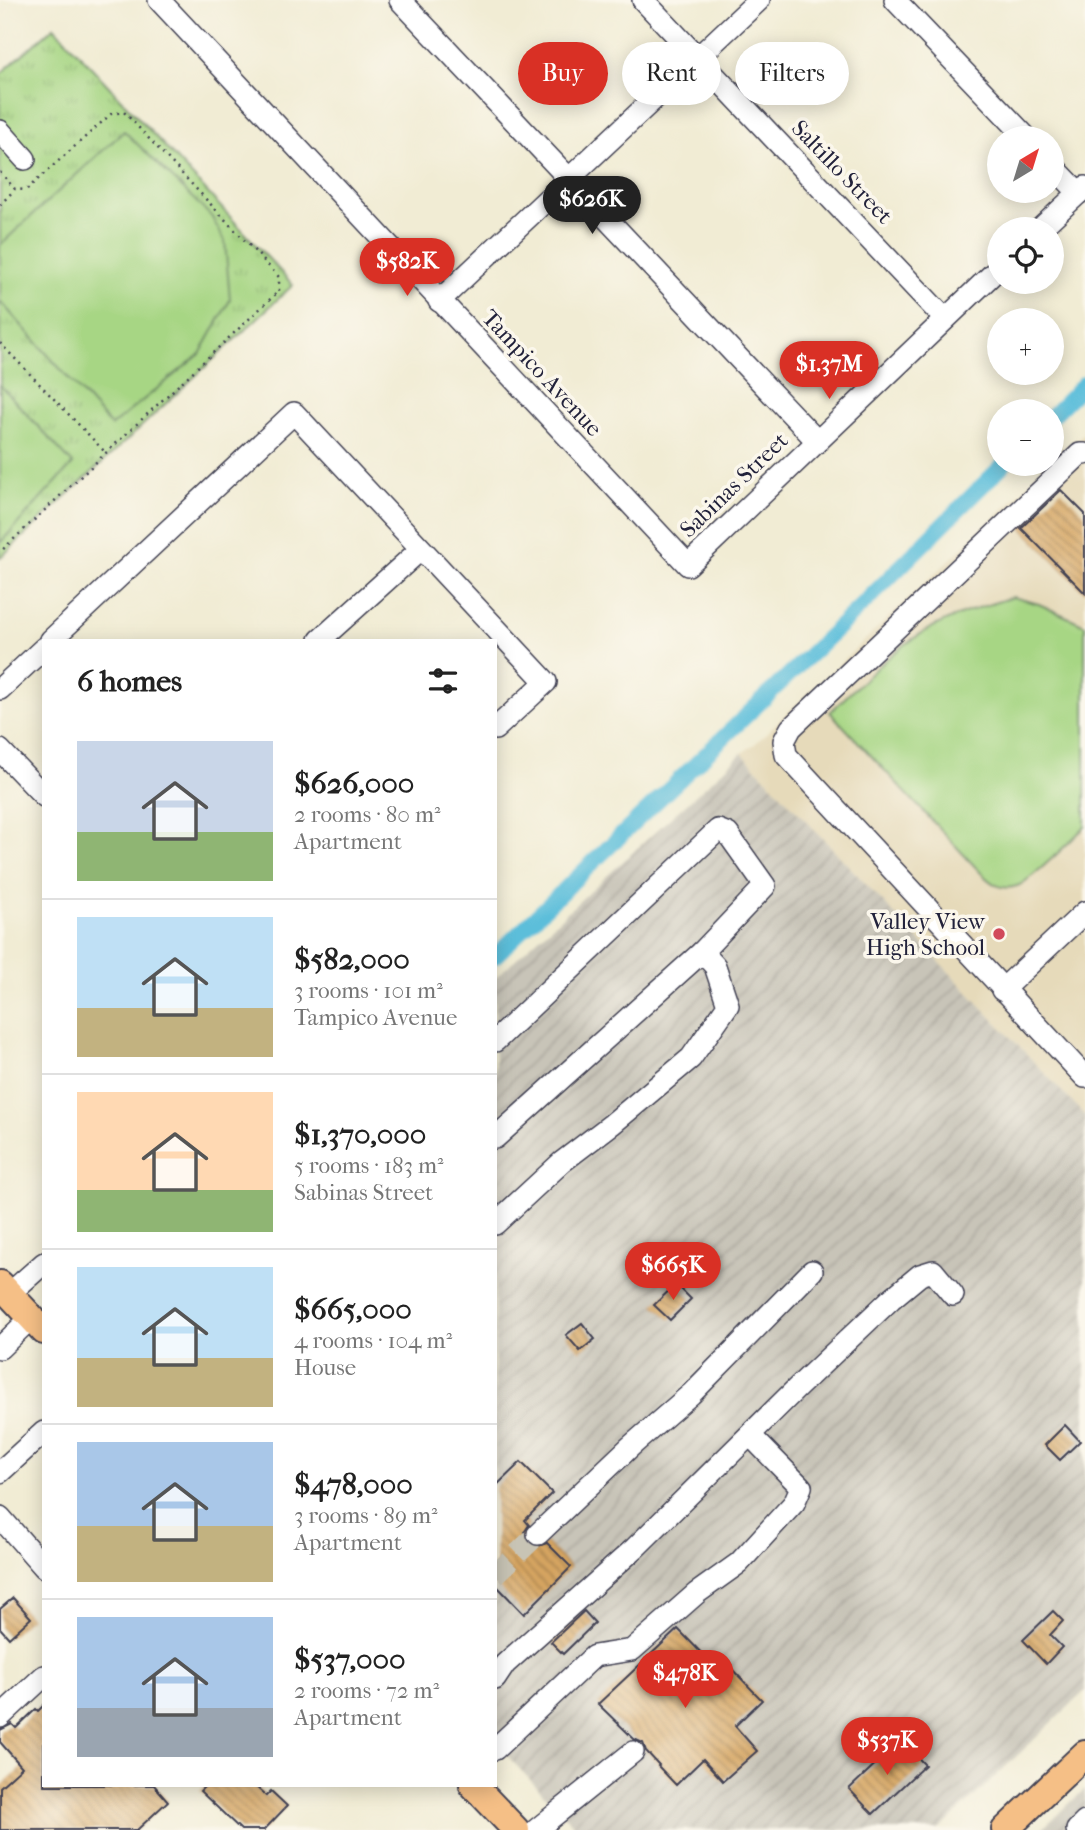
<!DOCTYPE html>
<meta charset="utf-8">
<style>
body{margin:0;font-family:"IM FELL French Canon",serif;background:#f6f6f6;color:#222;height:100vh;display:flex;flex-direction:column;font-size:26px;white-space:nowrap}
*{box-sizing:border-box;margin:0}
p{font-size:23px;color:#767676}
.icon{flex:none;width:38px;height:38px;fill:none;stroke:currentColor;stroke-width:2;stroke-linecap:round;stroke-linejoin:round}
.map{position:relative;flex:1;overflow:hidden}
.details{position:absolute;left:42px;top:639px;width:455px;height:1148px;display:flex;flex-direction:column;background:#fff;border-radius:0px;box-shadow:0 4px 18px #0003}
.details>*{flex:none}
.top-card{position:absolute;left:518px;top:42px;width:462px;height:63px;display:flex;gap:14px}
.needle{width:46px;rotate:38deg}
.tools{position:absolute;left:987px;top:126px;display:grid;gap:14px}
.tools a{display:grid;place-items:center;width:77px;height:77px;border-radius:50%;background:#fff;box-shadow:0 4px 18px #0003;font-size:35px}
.price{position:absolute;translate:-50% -60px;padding:0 16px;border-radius:24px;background:#d93025;color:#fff;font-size:23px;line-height:46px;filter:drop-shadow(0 2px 4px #0008)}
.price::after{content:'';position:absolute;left:50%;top:42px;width:21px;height:16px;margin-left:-10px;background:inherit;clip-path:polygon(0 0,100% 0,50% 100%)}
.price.on{background:#222;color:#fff}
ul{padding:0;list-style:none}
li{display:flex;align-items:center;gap:21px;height:175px;padding:0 35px}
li+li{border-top:2px solid #e0e0e0}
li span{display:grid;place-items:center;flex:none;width:196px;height:140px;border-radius:0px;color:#555}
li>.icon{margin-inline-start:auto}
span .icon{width:84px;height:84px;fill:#fffc;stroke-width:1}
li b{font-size:30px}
h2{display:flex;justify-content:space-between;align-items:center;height:84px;padding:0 35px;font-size:30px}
.pill{padding:0 24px;border-radius:32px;background:#fff;box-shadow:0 4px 18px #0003;font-size:24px;line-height:63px}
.pill.on{background:#d93025;color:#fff}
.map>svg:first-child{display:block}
</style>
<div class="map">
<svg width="1085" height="1830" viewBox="0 0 1085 1830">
<defs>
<pattern id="industrial-furrows" width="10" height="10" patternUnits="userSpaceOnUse" patternTransform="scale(1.75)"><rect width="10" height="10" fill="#c8c4b8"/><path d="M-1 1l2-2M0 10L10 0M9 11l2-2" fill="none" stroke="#aca89f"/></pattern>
<pattern id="grass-tufts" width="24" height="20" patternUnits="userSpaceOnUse" patternTransform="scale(1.75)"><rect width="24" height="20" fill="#a7d684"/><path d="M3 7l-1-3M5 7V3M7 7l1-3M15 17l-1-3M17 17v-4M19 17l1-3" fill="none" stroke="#8fb773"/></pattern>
<pattern id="building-back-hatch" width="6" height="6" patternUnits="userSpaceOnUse" patternTransform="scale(1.75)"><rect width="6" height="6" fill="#d5a460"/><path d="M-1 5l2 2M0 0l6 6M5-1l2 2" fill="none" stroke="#ac8550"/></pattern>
</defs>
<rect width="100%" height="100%" fill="#fbf7ec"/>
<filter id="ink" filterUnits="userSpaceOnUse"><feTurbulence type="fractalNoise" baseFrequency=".0143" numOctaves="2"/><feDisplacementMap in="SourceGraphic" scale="14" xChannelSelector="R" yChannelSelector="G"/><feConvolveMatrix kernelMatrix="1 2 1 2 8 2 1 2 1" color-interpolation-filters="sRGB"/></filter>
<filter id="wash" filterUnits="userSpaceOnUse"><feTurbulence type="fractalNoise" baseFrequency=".00686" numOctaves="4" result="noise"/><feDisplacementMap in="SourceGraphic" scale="28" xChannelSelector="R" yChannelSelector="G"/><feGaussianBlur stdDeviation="1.57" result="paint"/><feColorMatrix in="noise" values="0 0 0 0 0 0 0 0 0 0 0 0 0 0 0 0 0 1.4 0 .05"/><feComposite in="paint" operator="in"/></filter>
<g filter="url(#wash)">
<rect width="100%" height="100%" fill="#f1ecd4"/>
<!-- built -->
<polygon fill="#e6daba" points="1085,432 1085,1116 742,753 756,743"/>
<!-- industrial -->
<g fill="url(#industrial-furrows)">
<polygon points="742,753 1085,1116 1085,1691 939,1830 578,1830 495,1743 495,978"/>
<polygon points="1085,1789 1085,1830 1041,1830"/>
</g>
<!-- grass -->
<polygon fill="url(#grass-tufts)" stroke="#647c60" stroke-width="2" points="54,27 293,285 0,558 0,74"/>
<!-- pitch -->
<g fill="#a7d684" stroke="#647c60" stroke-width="2">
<polygon points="124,131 211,216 225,241 230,300 200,354 111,426 0,301 0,245"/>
<polygon points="0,385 73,464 0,543"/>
<path d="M 1013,597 L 1039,604 L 1085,625 L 1085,827 C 1073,838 1029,883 1017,886 C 1002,891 992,884 982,874 L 830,712 C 862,682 900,641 941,623 C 964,612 989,604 1013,597 Z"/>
</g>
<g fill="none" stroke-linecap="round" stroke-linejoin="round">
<!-- canal -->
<g stroke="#5bbeda" stroke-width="16">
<polyline points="1052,416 1085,383"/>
<polyline points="495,956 866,601 1004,464"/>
</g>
</g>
<g id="blocks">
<!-- building -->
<g fill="url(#building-back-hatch)">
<polygon points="1061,490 1085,514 1085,593 1021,528"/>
<polygon points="676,1284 691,1299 670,1320 654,1305"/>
<polygon points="582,1323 595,1339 580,1351 566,1335"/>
<polygon points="1065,1425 1080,1441 1060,1460 1045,1445"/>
<polygon points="521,1462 552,1493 525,1520 529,1525 525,1531 525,1538 535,1547 547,1543 571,1567 524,1614 495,1584 495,1487"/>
<polygon points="13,1598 31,1618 9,1638 0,1628 0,1609"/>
<polygon points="584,1611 595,1623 563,1654 551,1642"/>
<polygon points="1053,1611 1063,1621 1050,1635 1062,1647 1046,1664 1023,1640"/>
<polygon points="678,1629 716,1668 724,1661 762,1700 735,1726 757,1751 723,1781 703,1759 676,1785 658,1766 659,1765 646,1751 643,1743 634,1739 598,1704"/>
<polygon points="44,1705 44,1785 154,1785 168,1801 137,1830 0,1830 0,1787 22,1767 0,1742 0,1730 12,1724 16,1728 36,1709 38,1711"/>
<polygon points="901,1740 925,1765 873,1814 849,1789"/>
<polygon points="206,1785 254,1785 266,1796 271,1791 287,1806 264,1830 241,1830 200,1791"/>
</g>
</g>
</g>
<g filter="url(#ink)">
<use href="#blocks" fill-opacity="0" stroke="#414052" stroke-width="2"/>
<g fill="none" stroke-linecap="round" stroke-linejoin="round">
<!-- minor-tunnel -->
<polyline stroke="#c8c4b5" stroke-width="21" stroke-dasharray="21 10" stroke-linecap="butt" points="495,1575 538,1534"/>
<!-- minor casing -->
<g stroke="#414052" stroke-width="24">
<g id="minor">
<polyline points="159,0 688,565 999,268"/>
<polyline points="400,0 817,441"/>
<polyline points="643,0 945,319"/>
<polyline points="895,0 1027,138"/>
<polyline points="0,131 25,159"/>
<polyline points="1052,165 1079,193"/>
<polyline points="1040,229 1085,187"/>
<polyline points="439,301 759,0"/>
<polyline points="1085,454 1080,454 791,728 784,741 786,755 1085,1077"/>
<polyline points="51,640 294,413 546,682 495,729"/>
<polyline points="320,640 420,550"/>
<polyline points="0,689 44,648"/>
<polyline points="0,750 44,796"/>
<polyline points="1002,990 1085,912"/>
<polyline points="495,1041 718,830 728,834 765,886 702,952 715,966 728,1005 691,1058 612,1124 562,1162 495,1224"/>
<polyline points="495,1138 702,952"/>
<polyline points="9,1294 44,1263"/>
<polyline points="0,1348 31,1318"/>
<polyline points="0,1472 44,1432"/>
<polyline points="0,1517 44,1567"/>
<polyline points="538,1534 631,1446 691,1394 812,1271"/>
<polyline points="495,1679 505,1664 635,1548 799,1386 891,1299 920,1275 933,1271 953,1295"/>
<polyline points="0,1717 44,1676"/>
<polyline points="495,1749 594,1656 632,1650 697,1593 739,1563 794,1503 801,1487 750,1435"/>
<polyline points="536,1830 633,1752"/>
<polyline points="1077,1830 1085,1822"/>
</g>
</g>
<!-- major casing -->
<g stroke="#414052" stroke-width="30">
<g id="major">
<polyline points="0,1284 44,1331"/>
<polyline points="473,1785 516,1830"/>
<polyline points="1005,1830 1085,1754"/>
</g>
</g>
<!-- path -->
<g stroke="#414052" stroke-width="2.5" stroke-dasharray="2 5" stroke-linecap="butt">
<polyline points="0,172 15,189 26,190 111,114 124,112 279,277 279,291 0,552"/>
<polyline points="0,205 15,189"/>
<polyline points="0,343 106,453"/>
</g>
<!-- minor -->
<use href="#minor" stroke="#fff" stroke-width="21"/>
<!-- major -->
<use href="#major" stroke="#f5bf86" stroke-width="26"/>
</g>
</g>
<!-- markers -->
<circle fill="#d1495b" stroke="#fbf7ec" stroke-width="2.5" cx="999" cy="934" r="7"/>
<g text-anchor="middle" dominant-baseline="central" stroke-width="7" stroke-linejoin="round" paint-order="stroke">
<!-- street labels -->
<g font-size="23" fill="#22223b" stroke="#fbf7ec">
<text transform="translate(842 172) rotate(46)">Saltillo Street</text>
<text transform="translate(542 373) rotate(47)">Tampico Avenue</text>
<text transform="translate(734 485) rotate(-44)">Sabinas Street</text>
</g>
<!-- poi labels -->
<g font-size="23" fill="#22223b" stroke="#fbf7ec" text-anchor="end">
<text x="985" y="921">Valley View<tspan x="985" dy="26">High School</tspan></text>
</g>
</g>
</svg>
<div class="tools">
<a><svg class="needle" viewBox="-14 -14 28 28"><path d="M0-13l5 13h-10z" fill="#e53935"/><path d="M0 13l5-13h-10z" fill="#767676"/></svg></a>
<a><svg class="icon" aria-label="locate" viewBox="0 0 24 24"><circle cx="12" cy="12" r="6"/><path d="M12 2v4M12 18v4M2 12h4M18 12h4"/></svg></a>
<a>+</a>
<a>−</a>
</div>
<b class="price on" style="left:592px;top:236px">$626K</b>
<b class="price" style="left:407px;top:298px">$582K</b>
<b class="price" style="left:829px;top:401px">$1.37M</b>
<b class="price" style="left:673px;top:1302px">$665K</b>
<b class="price" style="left:685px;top:1710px">$478K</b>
<b class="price" style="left:887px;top:1777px">$537K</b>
<div class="top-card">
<a class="pill on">Buy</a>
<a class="pill">Rent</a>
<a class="pill">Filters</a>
</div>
<section class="details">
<h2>6 homes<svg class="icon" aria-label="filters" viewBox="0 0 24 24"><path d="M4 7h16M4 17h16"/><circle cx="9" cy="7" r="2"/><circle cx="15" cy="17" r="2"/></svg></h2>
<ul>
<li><span style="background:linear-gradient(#c9d6e8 65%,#8fb573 0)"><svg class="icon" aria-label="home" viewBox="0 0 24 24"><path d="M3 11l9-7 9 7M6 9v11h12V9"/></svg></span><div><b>$626,000</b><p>2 rooms · 80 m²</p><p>Apartment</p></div></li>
<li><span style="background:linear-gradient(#bfe0f5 65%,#c2b280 0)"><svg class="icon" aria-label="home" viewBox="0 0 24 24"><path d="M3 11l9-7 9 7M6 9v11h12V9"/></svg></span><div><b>$582,000</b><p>3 rooms · 101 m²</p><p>Tampico Avenue</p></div></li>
<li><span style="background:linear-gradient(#ffd9b3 70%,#8fb573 0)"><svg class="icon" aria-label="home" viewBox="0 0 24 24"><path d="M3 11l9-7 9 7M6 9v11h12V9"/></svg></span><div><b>$1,370,000</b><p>5 rooms · 183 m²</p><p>Sabinas Street</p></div></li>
<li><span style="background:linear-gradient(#bfe0f5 65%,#c2b280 0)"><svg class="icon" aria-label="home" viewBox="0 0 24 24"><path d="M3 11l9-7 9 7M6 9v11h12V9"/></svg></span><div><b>$665,000</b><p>4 rooms · 104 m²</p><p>House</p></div></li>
<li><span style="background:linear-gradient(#a9c7e8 60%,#c2b280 0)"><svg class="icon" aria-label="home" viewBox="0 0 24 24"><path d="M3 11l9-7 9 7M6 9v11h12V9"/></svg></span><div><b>$478,000</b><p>3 rooms · 89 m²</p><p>Apartment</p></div></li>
<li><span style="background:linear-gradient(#a9c7e8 65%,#9aa5b1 0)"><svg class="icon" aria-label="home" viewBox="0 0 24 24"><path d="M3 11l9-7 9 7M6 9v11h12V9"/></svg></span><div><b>$537,000</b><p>2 rooms · 72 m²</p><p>Apartment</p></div></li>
</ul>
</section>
</div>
